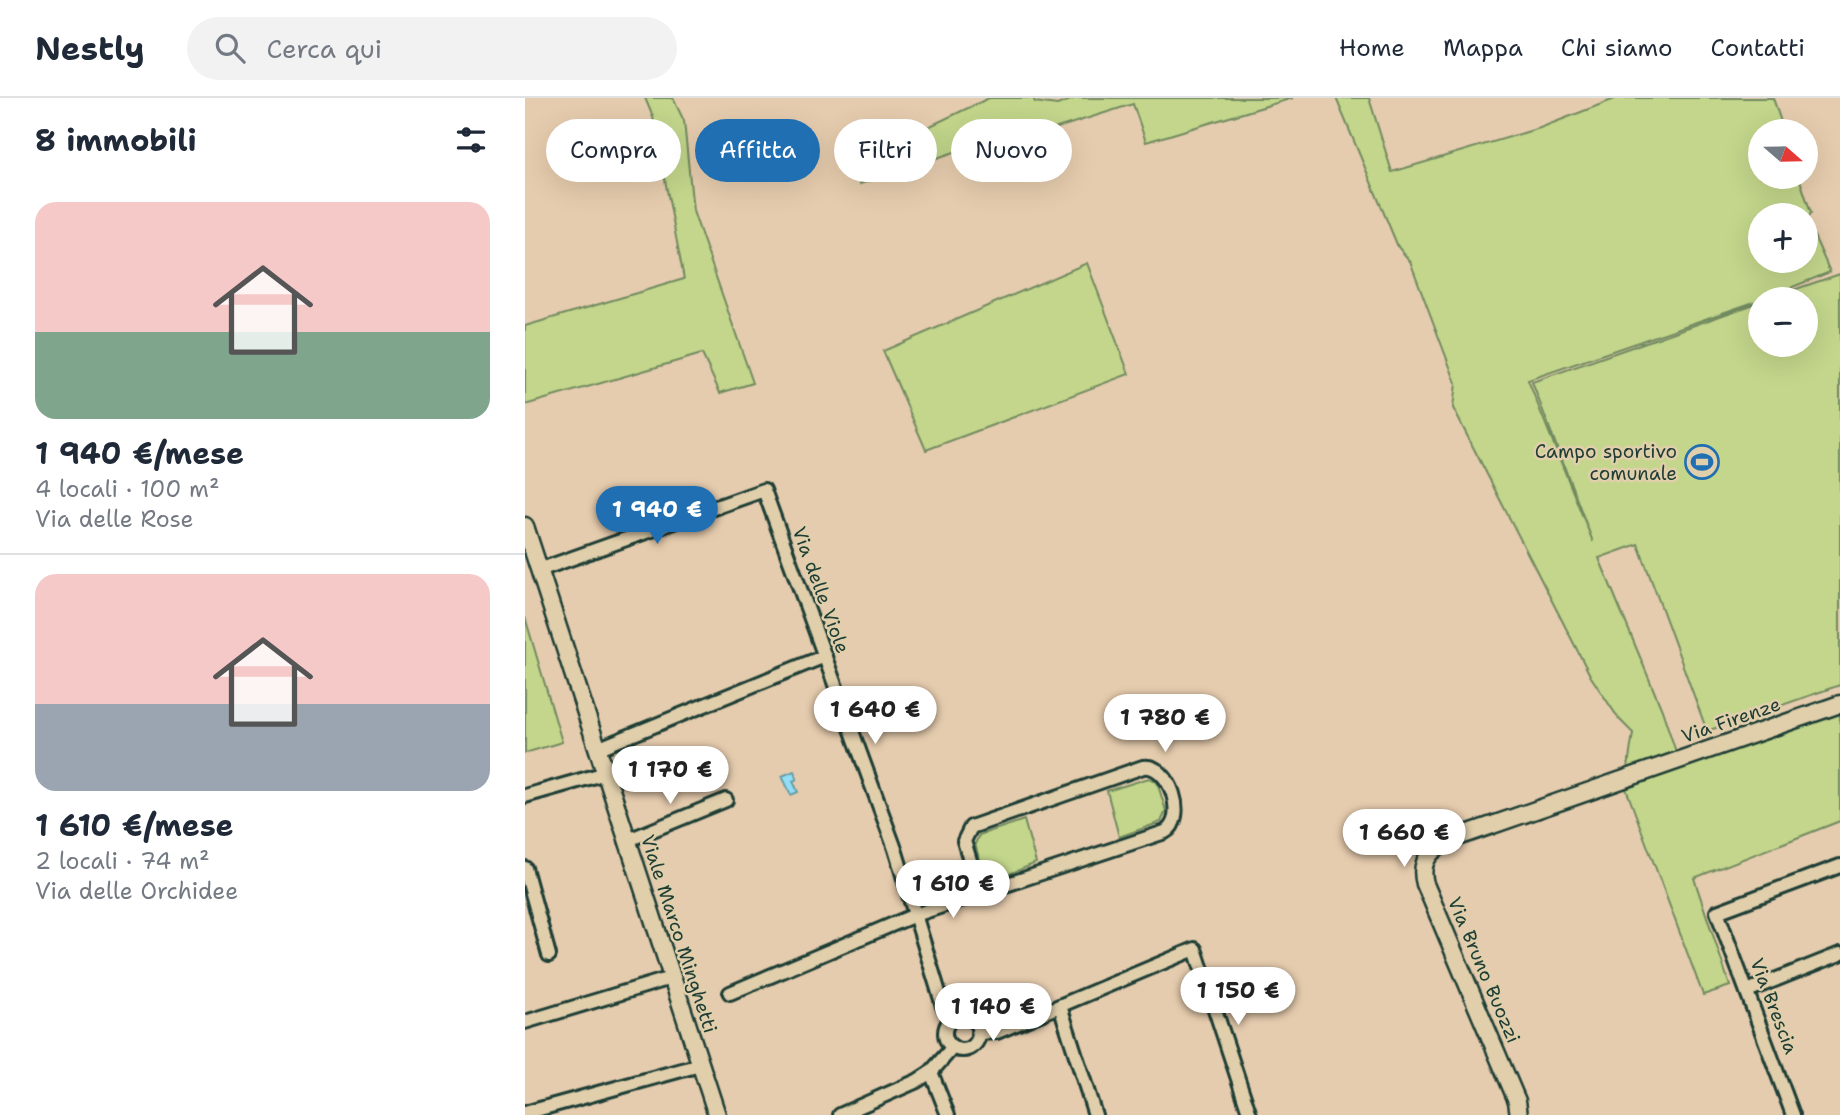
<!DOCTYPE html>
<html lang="it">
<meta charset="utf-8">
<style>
body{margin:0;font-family:"Shantell Sans",sans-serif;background:#f2f2f3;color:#1f2937;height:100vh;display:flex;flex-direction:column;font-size:26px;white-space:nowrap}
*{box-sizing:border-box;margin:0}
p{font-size:23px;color:#747a83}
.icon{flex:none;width:38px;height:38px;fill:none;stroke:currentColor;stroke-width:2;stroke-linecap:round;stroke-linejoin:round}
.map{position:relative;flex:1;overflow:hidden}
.details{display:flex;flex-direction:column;background:#fff;width:525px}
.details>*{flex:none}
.hud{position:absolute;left:21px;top:21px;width:665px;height:63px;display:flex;gap:14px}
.needle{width:46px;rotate:110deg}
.tools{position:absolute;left:1223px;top:21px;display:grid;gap:14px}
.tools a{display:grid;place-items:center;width:70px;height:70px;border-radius:50%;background:#fff;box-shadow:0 7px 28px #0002;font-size:35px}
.price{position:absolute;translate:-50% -60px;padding:0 16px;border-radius:24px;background:#fff;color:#222;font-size:23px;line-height:46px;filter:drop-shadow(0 2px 4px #0008)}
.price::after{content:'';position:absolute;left:50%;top:42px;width:21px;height:16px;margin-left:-10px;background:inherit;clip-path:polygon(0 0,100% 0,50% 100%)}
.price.on{background:#1f6fb2;color:#fff}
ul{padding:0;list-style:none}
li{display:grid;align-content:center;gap:14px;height:371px;padding:0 35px}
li+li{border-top:2px solid #e0e1e3}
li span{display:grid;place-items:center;height:217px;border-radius:21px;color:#555}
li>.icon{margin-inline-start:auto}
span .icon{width:126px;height:126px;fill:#fffc;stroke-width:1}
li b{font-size:30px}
h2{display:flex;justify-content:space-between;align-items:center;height:84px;padding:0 35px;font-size:30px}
.tag{padding:0 24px;border-radius:32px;background:#fff;box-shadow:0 7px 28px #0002;font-size:24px;line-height:63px}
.tag.on{background:#1f6fb2;color:#fff}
header{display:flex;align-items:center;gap:42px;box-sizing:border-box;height:98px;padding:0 35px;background:#fff;border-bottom:2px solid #e0e1e3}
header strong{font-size:33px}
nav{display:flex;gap:38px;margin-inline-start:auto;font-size:24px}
.search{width:490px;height:63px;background:#f2f2f3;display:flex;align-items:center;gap:18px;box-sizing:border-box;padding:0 24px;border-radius:38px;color:#747a83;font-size:26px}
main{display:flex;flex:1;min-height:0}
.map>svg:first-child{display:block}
</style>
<header>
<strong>Nestly</strong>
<div class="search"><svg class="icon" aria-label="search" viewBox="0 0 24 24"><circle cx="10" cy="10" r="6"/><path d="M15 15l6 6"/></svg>Cerca qui</div>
<nav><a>Home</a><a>Mappa</a><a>Chi siamo</a><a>Contatti</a></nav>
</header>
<main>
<section class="details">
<h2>8 immobili<svg class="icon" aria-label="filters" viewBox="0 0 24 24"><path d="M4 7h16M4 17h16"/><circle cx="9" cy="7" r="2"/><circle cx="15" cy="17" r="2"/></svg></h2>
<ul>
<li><span style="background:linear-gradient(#f6c9c9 60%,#7fa58c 0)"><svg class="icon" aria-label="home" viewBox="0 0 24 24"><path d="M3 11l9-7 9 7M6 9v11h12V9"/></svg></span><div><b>1 940 €/mese</b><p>4 locali · 100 m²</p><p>Via delle Rose</p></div></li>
<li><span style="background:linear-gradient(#f6c9c9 60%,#9aa5b1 0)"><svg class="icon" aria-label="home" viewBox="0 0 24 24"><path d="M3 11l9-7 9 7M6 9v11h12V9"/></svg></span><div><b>1 610 €/mese</b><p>2 locali · 74 m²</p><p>Via delle Orchidee</p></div></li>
</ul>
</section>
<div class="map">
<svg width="1315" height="1017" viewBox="0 0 1315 1017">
<rect width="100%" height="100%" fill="#e6ccae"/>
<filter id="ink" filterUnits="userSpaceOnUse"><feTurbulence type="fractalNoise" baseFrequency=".0143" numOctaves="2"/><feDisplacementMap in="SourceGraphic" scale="14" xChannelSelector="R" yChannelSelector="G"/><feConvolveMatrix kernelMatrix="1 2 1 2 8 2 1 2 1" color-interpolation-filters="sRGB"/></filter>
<g filter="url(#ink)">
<!-- green -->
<g fill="#c3d68b" stroke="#718a60" stroke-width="2" fill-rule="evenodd">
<polygon points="120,0 148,0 159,23 168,113 228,285 195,295 177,256 0,307 0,228 159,181 128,19"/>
<polygon points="464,0 508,0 510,4 532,7 551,0 768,0 621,44 608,6 529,31 506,28 335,86 325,66"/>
<path d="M 811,0 L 844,0 L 867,74 L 1015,30 L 1092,0 L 1248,0 L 1259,33 L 1236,33 L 1236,79 L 1274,79 L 1286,115 L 1282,122 L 1305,174 L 1235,202 L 1003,282 L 1068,444 L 1007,284 L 1235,204 L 1236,247 L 1281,247 L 1281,201 L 1242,201 L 1315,176 L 1315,587 L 1182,633 L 1113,446 L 1074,460 L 1137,612 L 1156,669 L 1315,613 L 1315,723 L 1169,780 L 1205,888 L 1178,897 L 1100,688 L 1108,635 L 1094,621 L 1066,579 L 928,310 L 931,285 L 885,163 L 873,149 ZM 1236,117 L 1281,117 L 1281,163 L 1236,163 Z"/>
<polygon points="562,165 604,276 401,352 358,253"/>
<polygon points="0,519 37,644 0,655"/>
<polygon points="624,680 632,684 641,713 636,724 594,739 582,693"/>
<polygon points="499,722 511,765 472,781 459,777 450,746 454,737"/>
</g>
<!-- water -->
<polygon fill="#93ddf5" stroke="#659da8" stroke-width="2" points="269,673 272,681 268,683 273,694 266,697 257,678"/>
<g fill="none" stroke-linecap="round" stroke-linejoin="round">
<!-- minor casing -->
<g stroke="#1f3d34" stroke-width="18">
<g id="minor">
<polyline points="14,472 239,392 370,751 418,908 427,921"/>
<polyline points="72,651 300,558"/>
<polyline points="0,698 81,675"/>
<polyline points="101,743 201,702"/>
<polyline points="0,770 24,857"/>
<polyline points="1222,893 1315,856"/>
<path d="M 205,895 L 390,817 L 640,734 C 663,721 645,665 618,669 L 446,729 L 439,743 L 455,795"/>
<polyline points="535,908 570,1017"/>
<circle cx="437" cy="935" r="17"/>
<polyline points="0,924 146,880"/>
<polyline points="453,935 472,934 670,851 725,1017"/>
<polyline points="406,974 423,1017"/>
<polyline points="0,1015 175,967"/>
<polyline points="315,1017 392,983 406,974 428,949"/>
<polyline points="1268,1017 1192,814 1315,768"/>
</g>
</g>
<!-- tertiary casing -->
<g stroke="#1f3d34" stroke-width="21">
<g id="tertiary">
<polyline points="0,428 192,1017"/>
<path d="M 994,1017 L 992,1003 L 900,786 C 893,761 909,748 930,740 L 1315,606"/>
</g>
</g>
<!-- minor -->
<use href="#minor" stroke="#e1cfac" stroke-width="12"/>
<!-- tertiary -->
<use href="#tertiary" stroke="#e1cfac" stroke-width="16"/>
</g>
</g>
<!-- icons -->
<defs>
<g id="stadium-ring" transform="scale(1.75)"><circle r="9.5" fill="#e1cfac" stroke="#1f6fb2" stroke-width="1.5"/><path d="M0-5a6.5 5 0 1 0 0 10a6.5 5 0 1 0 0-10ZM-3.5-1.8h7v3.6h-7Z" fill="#1f6fb2"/></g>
</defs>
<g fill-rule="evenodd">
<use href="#stadium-ring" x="1177" y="364"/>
</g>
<g text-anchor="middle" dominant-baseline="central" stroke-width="5" stroke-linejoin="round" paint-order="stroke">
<!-- poi labels -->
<g font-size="19" fill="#1f3d34" stroke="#e1cfac" text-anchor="end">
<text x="1152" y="353">Campo sportivo<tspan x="1152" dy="22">comunale</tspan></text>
</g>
<!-- street labels -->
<g font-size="19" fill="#1f3d34" stroke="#e1cfac">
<text transform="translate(296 492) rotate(70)">Via delle Viole</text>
<text transform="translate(1206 622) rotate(-19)">Via Firenze</text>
<text transform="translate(154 836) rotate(72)">Viale Marco Minghetti</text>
<text transform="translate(959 872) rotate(67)">Via Bruno Buozzi</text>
<text transform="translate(1249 908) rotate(69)">Via Brescia</text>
</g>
</g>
</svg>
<div class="tools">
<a><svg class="needle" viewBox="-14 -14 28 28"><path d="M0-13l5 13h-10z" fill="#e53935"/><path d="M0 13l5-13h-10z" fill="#747a83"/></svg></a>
<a>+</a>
<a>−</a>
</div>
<b class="price on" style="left:132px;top:448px">1 940 €</b>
<b class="price" style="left:350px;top:648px">1 640 €</b>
<b class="price" style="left:640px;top:656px">1 780 €</b>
<b class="price" style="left:145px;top:708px">1 170 €</b>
<b class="price" style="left:879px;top:771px">1 660 €</b>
<b class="price" style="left:428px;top:822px">1 610 €</b>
<b class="price" style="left:713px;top:929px">1 150 €</b>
<b class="price" style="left:468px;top:945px">1 140 €</b>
<div class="hud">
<a class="tag">Compra</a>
<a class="tag on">Affitta</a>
<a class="tag">Filtri</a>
<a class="tag">Nuovo</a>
</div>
</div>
</main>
